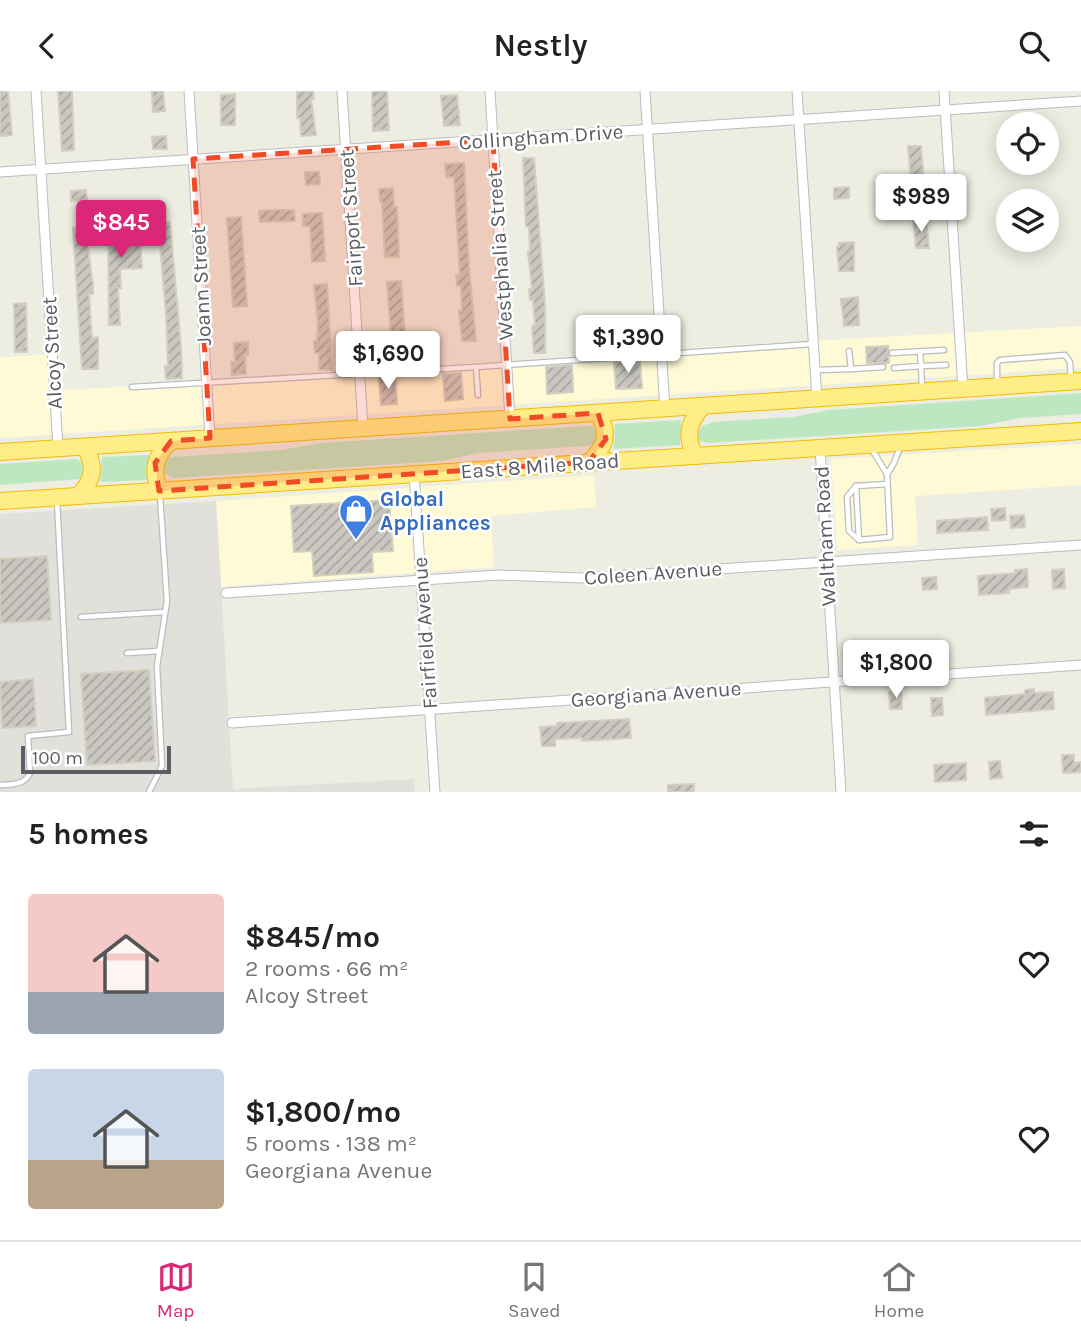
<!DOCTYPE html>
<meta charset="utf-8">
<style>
body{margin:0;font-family:Karla,sans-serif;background:#f6f6f6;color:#222;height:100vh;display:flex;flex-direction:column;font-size:26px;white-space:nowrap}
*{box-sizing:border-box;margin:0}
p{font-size:23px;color:#767676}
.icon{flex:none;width:38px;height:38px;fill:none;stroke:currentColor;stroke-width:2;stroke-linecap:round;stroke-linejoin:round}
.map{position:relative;height:701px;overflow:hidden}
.details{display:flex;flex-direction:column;background:#fff;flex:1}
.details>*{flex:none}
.fabs{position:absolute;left:996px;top:21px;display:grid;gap:14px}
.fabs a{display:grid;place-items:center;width:63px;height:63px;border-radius:50%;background:#fff;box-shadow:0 4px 18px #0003;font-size:35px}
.scale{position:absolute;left:21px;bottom:18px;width:150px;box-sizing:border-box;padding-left:7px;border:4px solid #5a5e64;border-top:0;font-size:19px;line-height:24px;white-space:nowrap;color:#5a5e64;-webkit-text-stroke:5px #fff;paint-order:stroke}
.price{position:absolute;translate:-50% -60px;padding:0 16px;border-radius:7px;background:#fff;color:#222;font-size:23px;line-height:46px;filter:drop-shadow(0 2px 4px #0008)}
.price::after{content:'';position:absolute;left:50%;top:42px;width:21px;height:16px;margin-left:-10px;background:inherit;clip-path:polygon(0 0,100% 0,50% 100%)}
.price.active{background:#db2777;color:#fff}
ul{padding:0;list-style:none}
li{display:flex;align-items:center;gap:21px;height:175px;padding:0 28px}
li span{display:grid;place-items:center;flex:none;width:196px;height:140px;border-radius:7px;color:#555}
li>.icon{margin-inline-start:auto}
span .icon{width:84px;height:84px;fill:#fffc;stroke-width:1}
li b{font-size:30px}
h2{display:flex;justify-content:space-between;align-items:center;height:84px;padding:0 28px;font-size:30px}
header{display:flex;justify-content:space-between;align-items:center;height:91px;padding:0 28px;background:#fff;font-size:32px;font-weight:600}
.menu{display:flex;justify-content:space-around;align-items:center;height:98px;border-top:2px solid #e0e0e0;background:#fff;font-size:19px;color:#767676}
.menu a{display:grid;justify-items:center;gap:4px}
.menu .active{color:#db2777}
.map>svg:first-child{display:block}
</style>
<header><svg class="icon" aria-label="back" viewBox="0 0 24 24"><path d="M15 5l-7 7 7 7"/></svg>Nestly<svg class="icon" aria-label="search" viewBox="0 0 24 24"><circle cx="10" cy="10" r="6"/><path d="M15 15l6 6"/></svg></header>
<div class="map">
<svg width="1081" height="701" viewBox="0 0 1081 701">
<defs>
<pattern id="building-hatch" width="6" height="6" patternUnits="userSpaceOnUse" patternTransform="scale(1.75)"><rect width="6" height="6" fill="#c9c7bf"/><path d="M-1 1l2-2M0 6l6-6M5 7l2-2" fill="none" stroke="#a6a59f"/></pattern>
</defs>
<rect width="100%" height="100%" fill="#eeede2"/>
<!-- commercial -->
<g fill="#fffad6">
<polygon points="1081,235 1081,277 0,347 0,266 59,263 62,299 213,291 735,254"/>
<polygon points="1081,353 1081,394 915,405 918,454 837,459 831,368"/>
<polygon points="594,384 596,416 491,425 494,476 221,496 216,410"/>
</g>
<!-- industrial -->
<polygon fill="#e2e0da" points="216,410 233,698 414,688 415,701 0,701 0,423"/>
<!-- grass -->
<g fill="#bde7c1">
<polygon points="1081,302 1081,323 1021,327 980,335 708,352 700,350 696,345 702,335 713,331 793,326 829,319"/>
<polygon points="681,329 680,354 613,358 615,346 614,333"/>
<polygon points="587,335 592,335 598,341 596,352 588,355 478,362 442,370 173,387 163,381 164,370 171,366 282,359 321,352"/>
<polygon points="149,364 147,389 100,391 102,366"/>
<polygon points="77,368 86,375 83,386 80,388 0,394 0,373"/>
</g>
<!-- building -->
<g fill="url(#building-hatch)" stroke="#d3cfc0" stroke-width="2">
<polygon points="0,0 8,0 12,44 0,45"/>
<polygon points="58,0 72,0 74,59 62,60"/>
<polygon points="152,0 163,0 165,20 153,21"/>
<polygon points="297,0 313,0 314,8 311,8 316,44 301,45 300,27 297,27"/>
<polygon points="372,0 387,0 389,39 373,40"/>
<polygon points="235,3 235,34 221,34 221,4"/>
<polygon points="457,4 460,34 444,35 441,5"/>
<polygon points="166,45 167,58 153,58 152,46"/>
<polygon points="908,55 921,55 925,103 912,104"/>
<polygon points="523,67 534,67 545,215 545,262 534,262 532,235 535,234 533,209 530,209 529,198 532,198 528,161 530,161 529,135 526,136"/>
<polygon points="464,72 469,177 476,250 462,250 459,220 462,220 461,195 457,195 456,184 460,184 454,86 446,86 445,73"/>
<polygon points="305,81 319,81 320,93 306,94"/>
<polygon points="849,96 849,107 834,108 834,97"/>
<polygon points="393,97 394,116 397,116 399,166 385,166 382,111 380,111 379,98"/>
<polygon points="86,99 87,109 71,110 71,100"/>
<polygon points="270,119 294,119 295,130 260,131 259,120"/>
<polygon points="322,122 325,170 312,171 310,135 303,135 303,123"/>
<polygon points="241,126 247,215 233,216 227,127"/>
<polygon points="926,128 929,157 916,157 913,129"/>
<polygon points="108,130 139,130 142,177 120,178 121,197 118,197 120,234 109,234"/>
<polygon points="158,131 170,131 181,256 182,287 166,288 165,275 168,275 166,223"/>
<polygon points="73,137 85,137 93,193 93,203 89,203 92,247 98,246 98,278 82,278"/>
<polygon points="854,151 854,180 839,180 837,156 839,156 839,152"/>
<polygon points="401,190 407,273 393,274 387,191"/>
<polygon points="327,193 332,279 319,279 319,262 315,262 314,250 317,250 318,232 314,194"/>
<polygon points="858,206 859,234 844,235 841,208"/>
<polygon points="26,212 27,261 15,261 14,213"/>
<polygon points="248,251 248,264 245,264 246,283 232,284 231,271 235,271 234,252"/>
<polygon points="888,255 889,272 867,272 866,256"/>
<polygon points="640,270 642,297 616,298 614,271"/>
<polygon points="572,274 573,301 547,303 546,276"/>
<polygon points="461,282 463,308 445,310 443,283"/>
<polygon points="379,286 395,286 397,313 381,314"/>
<polygon points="389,409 393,460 372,461 373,481 314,485 312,460 294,461 291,415"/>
<polygon points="1005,417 1006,429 992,430 991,418"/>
<polygon points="1024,424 1025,436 1011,437 1010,425"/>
<polygon points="987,426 988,439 937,442 937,430"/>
<polygon points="47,465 51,529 0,532 0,468"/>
<polygon points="1027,478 1028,496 1009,498 1009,502 979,504 978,485 1015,482 1015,479"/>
<polygon points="1064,478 1065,497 1053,498 1052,479"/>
<polygon points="936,486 937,498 923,499 922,487"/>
<polygon points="149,579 155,670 87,674 81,583"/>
<polygon points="33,588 36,635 2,637 0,591"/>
<polygon points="1034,598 1034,602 1053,601 1054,618 986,624 985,607 1025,603 1025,599"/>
<polygon points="901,600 902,618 890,618 889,601"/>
<polygon points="931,607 942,607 943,624 932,625"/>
<polygon points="629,628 631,647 582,650 582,647 555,648 555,655 542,655 540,636 557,635 557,632"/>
<polygon points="1062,664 1074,664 1074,672 1081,671 1081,681 1063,682"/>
<polygon points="1000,670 1002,687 990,688 989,671"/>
<polygon points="966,672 966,689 935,691 934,674"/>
<polygon points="694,693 694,701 668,701 668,694"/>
</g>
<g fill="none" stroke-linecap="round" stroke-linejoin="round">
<!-- lane casing -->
<g stroke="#babcc2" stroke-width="7">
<g id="lane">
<polyline points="849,260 851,278 883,276"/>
<polyline points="892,262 944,259"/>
<polyline points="476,276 478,304"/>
<polyline points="894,277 921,275 920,261"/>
<polyline points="816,279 851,278"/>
<polyline points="997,291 997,272 1000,269 1065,264 1070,271 1071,287"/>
<polyline points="132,296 476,276 812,253"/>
<polyline points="922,296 921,275 946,274"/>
<polyline points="871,357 887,383 890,446 859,449 856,395 887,393"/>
<polyline points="887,383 894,372 900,356"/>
<polyline points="856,395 847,406 849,440 859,449"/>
<polyline points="81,526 165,521"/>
<polyline points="127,562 159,560"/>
<path d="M 0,694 C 12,693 25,694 30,682 L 28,645 L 69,641 L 57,409"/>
<polyline points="149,701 162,675 157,575 167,510 160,404"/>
</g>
</g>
<!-- street casing -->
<g stroke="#babcc2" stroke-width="11">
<g id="street">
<polyline points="36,0 58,357"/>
<polyline points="189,0 210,347"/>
<polyline points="342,0 363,337"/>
<polyline points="490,0 510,328"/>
<polyline points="645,0 665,318"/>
<polyline points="797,0 817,308"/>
<polyline points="944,0 963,298"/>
<polyline points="0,81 1081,10"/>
<polyline points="820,357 841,701"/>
<polyline points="414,383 435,701"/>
<polyline points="226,502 498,484 583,487 1081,454"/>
<polyline points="232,632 1081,574"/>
</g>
</g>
<!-- highway casing -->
<g stroke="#f0bd00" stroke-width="18">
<g id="highway">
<polyline points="0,361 1081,290"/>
<path d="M 695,365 C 685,344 688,332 703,315"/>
<path d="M 589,371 C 606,355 610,344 598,322"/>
<path d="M 159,400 C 152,378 154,366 171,350"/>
<path d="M 78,405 C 94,389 96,376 85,356"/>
<polyline points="0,410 1081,340"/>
</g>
</g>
<!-- lane -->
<use href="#lane" stroke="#fff" stroke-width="4.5"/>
<!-- street -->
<use href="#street" stroke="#fff" stroke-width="9"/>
<!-- highway -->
<use href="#highway" stroke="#ffed88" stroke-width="16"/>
</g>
<!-- marked area -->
<path fill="#f04a26" fill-opacity="0.2" stroke="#f04a26" stroke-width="5" stroke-dasharray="14 9" stroke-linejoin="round" d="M 493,49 L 510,328 L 598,322 L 606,348 L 589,371 L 159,400 L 155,372 L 171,350 L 210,347 L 193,68 Z"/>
<!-- icons -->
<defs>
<g id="shop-pin" transform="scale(1.75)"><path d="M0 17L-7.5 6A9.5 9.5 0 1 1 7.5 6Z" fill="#3f7fe0" stroke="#fff"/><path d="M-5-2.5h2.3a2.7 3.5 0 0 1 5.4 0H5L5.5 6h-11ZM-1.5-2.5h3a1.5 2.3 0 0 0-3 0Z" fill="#fff"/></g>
</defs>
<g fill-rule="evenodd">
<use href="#shop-pin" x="356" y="420"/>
</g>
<g text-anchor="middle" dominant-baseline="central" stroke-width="5" stroke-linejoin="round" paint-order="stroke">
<!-- street labels -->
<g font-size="21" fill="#5a5e64" stroke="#fff">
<text transform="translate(541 46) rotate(-4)">Collingham Drive</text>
<text transform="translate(351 127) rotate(-94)">Fairport Street</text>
<text transform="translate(500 164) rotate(-94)">Westphalia Street</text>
<text transform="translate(201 195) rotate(-93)">Joann Street</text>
<text transform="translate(52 262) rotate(-93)">Alcoy Street</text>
<text transform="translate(540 375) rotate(-4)">East 8 Mile Road</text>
<text transform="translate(825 445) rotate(-93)">Waltham Road</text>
<text transform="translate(653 482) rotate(-4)">Coleen Avenue</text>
<text transform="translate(425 542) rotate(-94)">Fairfield Avenue</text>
<text transform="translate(656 603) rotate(-4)">Georgiana Avenue</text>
</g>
<!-- shop labels -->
<g font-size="21" font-weight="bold" fill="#366cbe" stroke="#fff" text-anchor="start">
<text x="380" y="408">Global<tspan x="380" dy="24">Appliances</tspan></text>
</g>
</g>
</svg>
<div class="fabs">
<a><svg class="icon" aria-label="locate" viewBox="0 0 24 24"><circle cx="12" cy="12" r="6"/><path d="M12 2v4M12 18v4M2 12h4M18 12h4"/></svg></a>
<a><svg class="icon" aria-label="layers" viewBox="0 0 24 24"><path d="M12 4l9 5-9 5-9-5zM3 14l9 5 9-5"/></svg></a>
</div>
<div class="scale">100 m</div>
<b class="price" style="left:921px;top:143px">$989</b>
<b class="price active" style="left:121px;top:169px">$845</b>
<b class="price" style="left:628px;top:284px">$1,390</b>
<b class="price" style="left:388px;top:300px">$1,690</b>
<b class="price" style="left:896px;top:609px">$1,800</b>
</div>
<section class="details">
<h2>5 homes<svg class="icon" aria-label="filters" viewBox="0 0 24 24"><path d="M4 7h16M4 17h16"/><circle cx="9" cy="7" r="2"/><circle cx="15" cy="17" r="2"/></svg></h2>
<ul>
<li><span style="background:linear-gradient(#f6c9c9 70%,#9aa5b1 0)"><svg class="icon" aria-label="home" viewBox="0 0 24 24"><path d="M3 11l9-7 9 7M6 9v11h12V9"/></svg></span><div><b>$845/mo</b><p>2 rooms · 66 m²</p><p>Alcoy Street</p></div><svg class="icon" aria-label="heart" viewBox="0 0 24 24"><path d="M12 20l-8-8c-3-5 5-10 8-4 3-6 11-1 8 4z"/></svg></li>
<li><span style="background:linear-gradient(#c9d6e8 65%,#b9a48a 0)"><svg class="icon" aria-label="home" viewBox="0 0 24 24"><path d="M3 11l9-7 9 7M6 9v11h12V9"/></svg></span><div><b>$1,800/mo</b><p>5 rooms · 138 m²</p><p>Georgiana Avenue</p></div><svg class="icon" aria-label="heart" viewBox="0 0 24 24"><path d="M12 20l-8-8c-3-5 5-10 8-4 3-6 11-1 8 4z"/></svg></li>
</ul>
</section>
<nav class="menu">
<a class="active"><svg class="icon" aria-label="map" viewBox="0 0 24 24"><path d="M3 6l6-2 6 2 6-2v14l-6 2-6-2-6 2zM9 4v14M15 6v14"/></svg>Map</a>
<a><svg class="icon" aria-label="saved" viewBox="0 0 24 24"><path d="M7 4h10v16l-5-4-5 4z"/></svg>Saved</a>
<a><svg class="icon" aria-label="home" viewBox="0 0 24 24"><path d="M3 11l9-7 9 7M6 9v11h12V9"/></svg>Home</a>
</nav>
